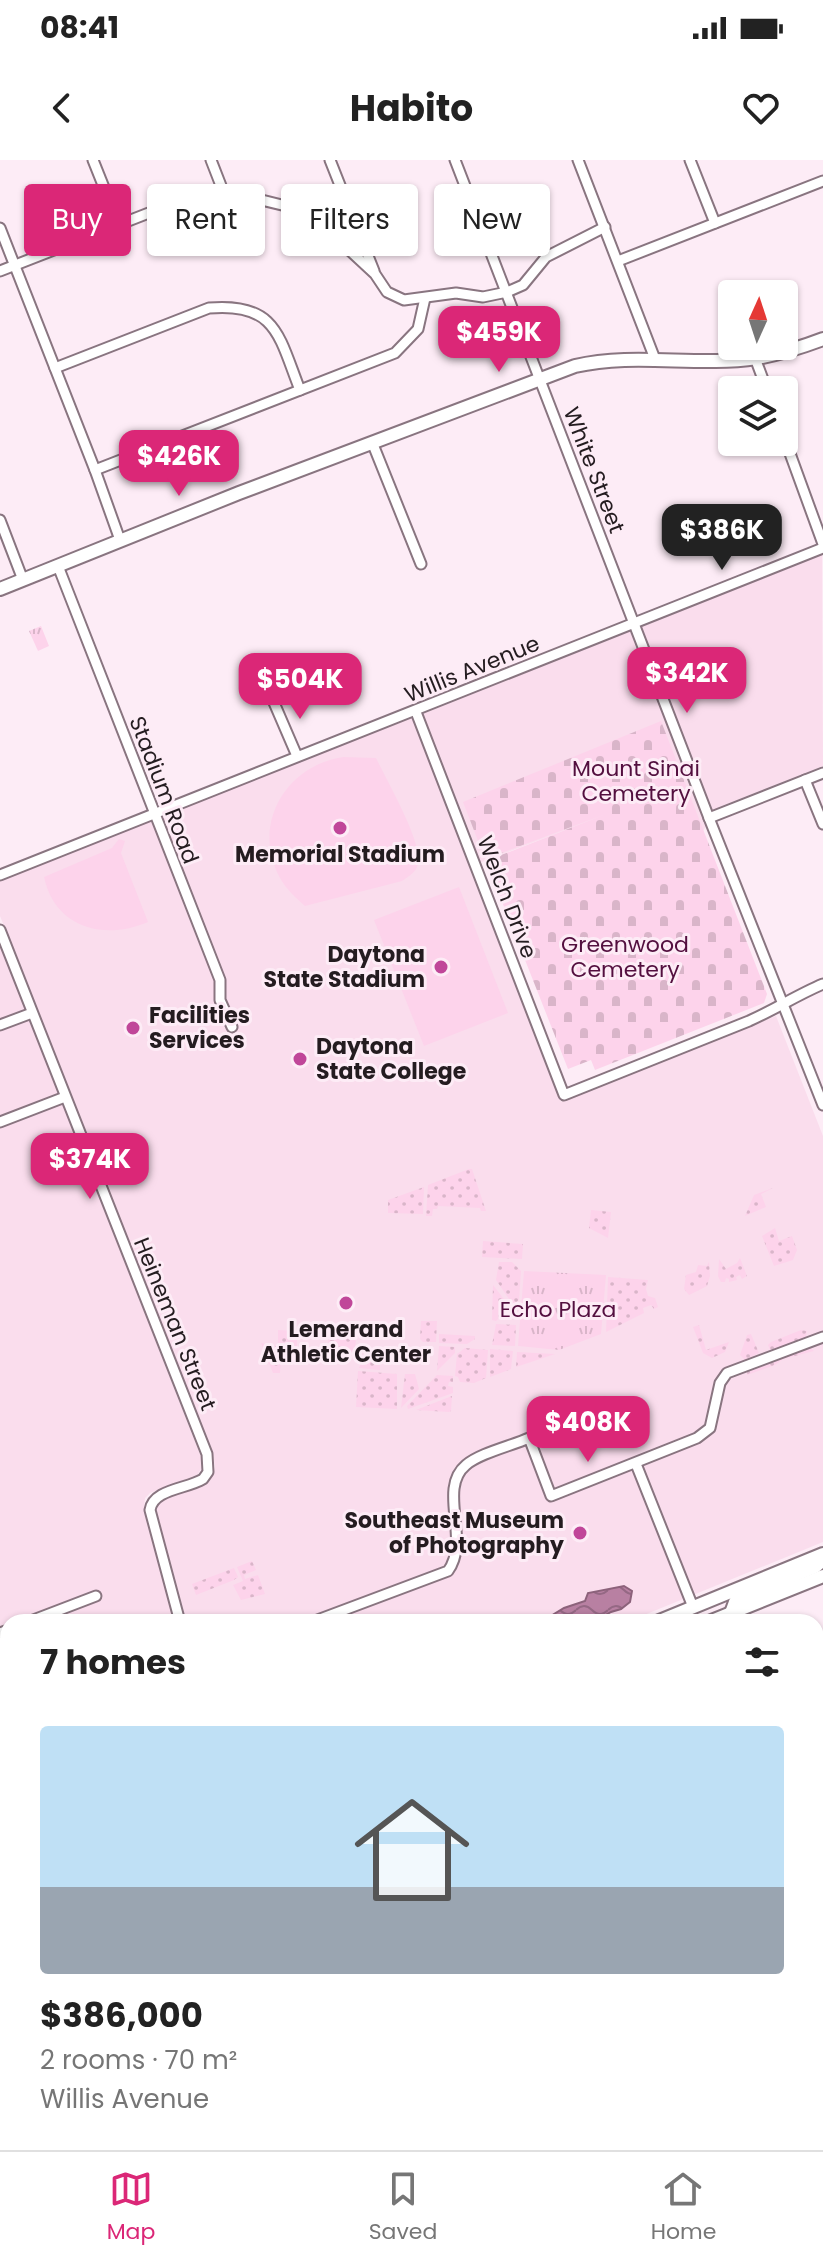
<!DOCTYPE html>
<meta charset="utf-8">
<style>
body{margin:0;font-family:Poppins,sans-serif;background:#f6f6f6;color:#222;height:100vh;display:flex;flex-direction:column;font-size:30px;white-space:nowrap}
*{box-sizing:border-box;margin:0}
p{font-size:26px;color:#767676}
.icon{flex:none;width:44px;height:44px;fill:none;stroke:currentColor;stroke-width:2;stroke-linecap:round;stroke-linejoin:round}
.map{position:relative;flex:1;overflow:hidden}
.details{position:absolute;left:0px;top:1454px;width:824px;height:536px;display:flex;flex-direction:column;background:#fff;border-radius:24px 24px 0 0;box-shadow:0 2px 6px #0004}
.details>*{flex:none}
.banner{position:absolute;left:24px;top:24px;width:776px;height:72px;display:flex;gap:16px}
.needle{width:52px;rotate:3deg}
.tools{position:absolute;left:718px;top:120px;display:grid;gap:16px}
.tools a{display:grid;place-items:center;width:80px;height:80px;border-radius:8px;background:#fff;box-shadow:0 2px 6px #0004;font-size:40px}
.price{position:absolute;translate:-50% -68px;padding:0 18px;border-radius:16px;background:#db2777;color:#fff;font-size:26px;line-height:52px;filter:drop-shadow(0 2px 4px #0008)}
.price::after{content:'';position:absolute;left:50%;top:48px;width:24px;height:18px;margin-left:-12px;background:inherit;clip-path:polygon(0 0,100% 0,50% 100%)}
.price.on{background:#222;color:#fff}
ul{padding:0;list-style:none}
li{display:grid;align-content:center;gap:16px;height:424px;padding:0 40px}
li+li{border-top:2px solid #e0e0e0}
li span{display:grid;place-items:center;height:248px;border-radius:8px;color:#555}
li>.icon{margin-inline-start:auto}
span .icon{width:144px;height:144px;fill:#fffc;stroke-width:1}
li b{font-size:34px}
h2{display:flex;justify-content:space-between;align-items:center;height:96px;padding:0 40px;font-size:34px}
.pill{padding:0 28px;border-radius:8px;background:#fff;box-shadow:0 2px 6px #0004;font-size:28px;line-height:72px}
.pill.on{background:#db2777;color:#fff}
.status{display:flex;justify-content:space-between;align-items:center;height:56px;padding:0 40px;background:#fff;direction:ltr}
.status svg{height:22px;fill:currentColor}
header{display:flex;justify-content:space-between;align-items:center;height:104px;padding:0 40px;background:#fff;font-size:36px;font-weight:700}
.tabs{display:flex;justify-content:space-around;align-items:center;height:112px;border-top:2px solid #e0e0e0;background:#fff;font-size:22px;color:#767676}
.tabs a{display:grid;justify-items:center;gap:4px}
.tabs .on{color:#db2777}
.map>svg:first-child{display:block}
</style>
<div class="status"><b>08:41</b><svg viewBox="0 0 49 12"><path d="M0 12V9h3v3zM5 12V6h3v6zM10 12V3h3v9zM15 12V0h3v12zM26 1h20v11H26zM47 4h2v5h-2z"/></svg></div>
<header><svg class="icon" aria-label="back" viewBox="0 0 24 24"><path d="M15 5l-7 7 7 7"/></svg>Habito<svg class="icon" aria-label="heart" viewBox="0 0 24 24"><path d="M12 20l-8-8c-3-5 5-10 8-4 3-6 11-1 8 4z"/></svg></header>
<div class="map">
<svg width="823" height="1990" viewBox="0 0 823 1990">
<defs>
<pattern id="grass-dots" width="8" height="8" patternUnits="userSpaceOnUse" patternTransform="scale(2)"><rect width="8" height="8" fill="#fdd3eb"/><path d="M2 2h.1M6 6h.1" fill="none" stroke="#d9b5c9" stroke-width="1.8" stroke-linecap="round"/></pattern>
<pattern id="cemetery-stones" width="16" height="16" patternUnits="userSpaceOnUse" patternTransform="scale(2)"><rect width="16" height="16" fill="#fdd3eb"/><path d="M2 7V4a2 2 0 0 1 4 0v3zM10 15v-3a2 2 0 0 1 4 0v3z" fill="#d9b5c9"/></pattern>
<pattern id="park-tufts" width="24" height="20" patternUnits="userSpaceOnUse" patternTransform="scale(2)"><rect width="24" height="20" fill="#fdd3eb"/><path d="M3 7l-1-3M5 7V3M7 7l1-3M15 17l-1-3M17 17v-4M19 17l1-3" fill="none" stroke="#d9b5c9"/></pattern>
<pattern id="water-waves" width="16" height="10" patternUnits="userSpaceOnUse" patternTransform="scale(2)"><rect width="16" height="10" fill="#b880a2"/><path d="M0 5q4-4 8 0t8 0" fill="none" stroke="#956884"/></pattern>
</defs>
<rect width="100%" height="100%" fill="#fdecf6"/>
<!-- built -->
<g fill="#fadded">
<polygon points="822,394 823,606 719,647 703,671 627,701 605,655 469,707 561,942 776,856 823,976 823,1382 627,1462 187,1462 156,1360 156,1349 157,1343 211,1318 215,1307 213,1295 0,756 0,718 435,549"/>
<polygon points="0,784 201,1297 202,1308 197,1315 150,1333 145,1338 144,1348 175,1462 8,1462 8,1671 0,1659"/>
<polygon points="0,1797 8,1799 8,1982 54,1982 56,1990 0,1990"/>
</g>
<!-- grass -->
<g fill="url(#grass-dots)">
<polygon points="469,1009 472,1009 486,1051 481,1051 480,1048 438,1046 437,1049 433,1049 432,1056 426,1056 428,1025"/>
<polygon points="424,1027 423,1054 388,1053 388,1040"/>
<polygon points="773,1028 761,1034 766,1047 745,1056 754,1035"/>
<polygon points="591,1050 611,1052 608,1078 589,1068"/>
<polygon points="775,1068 779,1081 792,1076 797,1090 793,1100 774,1106 762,1076"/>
<polygon points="483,1081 523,1084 522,1099 482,1097"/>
<polygon points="740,1098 747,1116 742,1119 740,1115 736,1117 737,1120 729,1122 729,1119 726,1118 725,1122 721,1122 718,1116 719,1099 726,1109 737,1103"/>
<polygon points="499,1102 512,1102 521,1111 519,1140 513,1145 496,1120"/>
<polygon points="709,1102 710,1116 707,1126 689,1135 684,1129 686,1115 696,1112 698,1105 707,1106"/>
<polygon points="608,1117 648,1120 646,1129 648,1136 655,1138 658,1147 654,1149 651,1145 643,1148 644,1153 606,1172"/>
<polygon points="493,1125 510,1147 496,1161 492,1160"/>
<polygon points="421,1161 437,1161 436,1182 423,1182 420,1179"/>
<polygon points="496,1164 516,1165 515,1186 492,1185"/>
<polygon points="699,1165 706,1190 729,1182 725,1192 712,1198 703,1193 693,1167"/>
<polygon points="278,1170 297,1171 297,1187 278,1183"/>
<polygon points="801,1170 807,1171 805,1180 770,1190 768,1185 771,1182"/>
<polygon points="329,1172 352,1173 356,1178 355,1192 328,1190"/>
<polygon points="439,1174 475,1176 475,1179 467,1184 439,1183"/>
<polygon points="751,1174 759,1193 745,1200 740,1195 747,1175"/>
<polygon points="261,1183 294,1190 294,1197 281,1198 280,1213 273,1213"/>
<polygon points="439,1186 455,1187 455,1193 437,1211"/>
<polygon points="809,1187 814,1191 783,1199 775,1205 747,1215 747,1209"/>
<polygon points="375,1188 381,1188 381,1196 375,1196 375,1202 380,1203 380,1210 359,1208 363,1199"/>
<polygon points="465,1188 488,1190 486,1218 474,1223 460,1222 458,1217 455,1216 457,1194"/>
<polygon points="490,1189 513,1191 511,1209 490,1217"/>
<polygon points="517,1192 555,1194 516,1207"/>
<polygon points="358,1211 397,1214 397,1249 356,1247"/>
<polygon points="405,1214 415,1214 419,1229 401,1248"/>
<polygon points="437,1215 453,1216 453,1222 449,1222 448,1226 453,1227 453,1233 408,1249 407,1246"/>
<polygon points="452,1236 451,1251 449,1252 416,1250"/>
<polygon points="252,1401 256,1410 244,1415 245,1419 258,1415 265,1434 241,1440 233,1425 243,1421 237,1407"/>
<polygon points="234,1408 238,1417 234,1420 196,1435 192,1424"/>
<polygon points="8,1888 8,1955 0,1923 0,1889"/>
</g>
<!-- cemetery -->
<polygon fill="url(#cemetery-stones)" points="661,561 767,834 764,843 595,910 591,900 568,909 486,701 606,654 485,699 463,642"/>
<!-- park -->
<g fill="url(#park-tufts)">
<polygon points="41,466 49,486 38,491 29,471"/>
<polygon points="524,1111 606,1115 601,1174 559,1190 518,1186"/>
</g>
<!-- pitch -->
<g fill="#fdd3eb">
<path d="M 343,597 L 376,598 C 386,619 423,683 418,703 C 417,712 409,716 402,721 L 305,746 C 296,738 286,729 280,718 C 251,665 285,606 343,597 Z"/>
<path d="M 119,679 L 125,681 L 121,693 L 148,762 C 104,781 55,768 44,717 L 112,688 Z"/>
<polygon points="459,727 508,853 424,886 374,760"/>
<polygon points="271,1982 368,1982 370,1987 355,1990 272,1990"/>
<polygon points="418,1982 505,1982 508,1990 421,1990"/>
<polygon points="528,1982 614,1982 617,1990 531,1990"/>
</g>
<!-- water -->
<polygon fill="url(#water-waves)" stroke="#8c627b" stroke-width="2" points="624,1426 632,1431 630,1442 621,1449 611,1452 597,1460 541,1462 564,1448 585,1441 588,1433"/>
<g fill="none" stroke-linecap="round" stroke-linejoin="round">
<!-- minor casing -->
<g stroke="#897580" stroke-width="13">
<g id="minor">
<polyline points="93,0 119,65"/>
<polyline points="211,0 225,36"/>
<polyline points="330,0 374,111"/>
<polyline points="455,0 709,658 823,945"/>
<polyline points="578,0 655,199"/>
<polyline points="690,0 715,63"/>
<polyline points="0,68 95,310 120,380"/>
<polyline points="328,70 343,59 348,46"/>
<polyline points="618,101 823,21"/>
<polyline points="0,111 159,49 214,36 249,37 286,46 318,61 375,114 387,132 404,140 456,133 483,137 507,132 523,125 546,97 605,67"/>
<polyline points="755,198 767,230"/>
<path d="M 55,208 L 209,148 C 277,142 279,177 300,230"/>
<polyline points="784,277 823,384"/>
<polyline points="372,282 421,404"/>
<polyline points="95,310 395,193 418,169 425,138"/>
<polyline points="0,360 23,420"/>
<polyline points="58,406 220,820 220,840 232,867"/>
<polyline points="272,538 297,596"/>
<path d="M 416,552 L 564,935 L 749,861 C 774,850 797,835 823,824"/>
<polyline points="805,620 823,664"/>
<polyline points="709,658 823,613"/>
<polyline points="0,715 823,388"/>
<path d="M 0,770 L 207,1294 L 208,1312 L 203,1319 C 187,1329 153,1329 150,1350 L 180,1462"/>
<polyline points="0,865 32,853"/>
<polyline points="0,962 65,937"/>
<polyline points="636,1304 693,1447"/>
<polyline points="28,1462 96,1436"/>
<path d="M 312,1462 L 448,1411 C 471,1380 437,1329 466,1305 C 480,1293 511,1286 529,1278 L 551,1336 L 697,1278 L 710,1268 L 720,1223 L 727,1213 L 823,1177"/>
<polyline points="0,1473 8,1470"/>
<polyline points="816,1545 823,1543"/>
<polyline points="0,1589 8,1586"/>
<polyline points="816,1645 823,1620"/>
<polyline points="816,1702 823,1676"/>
<polyline points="816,1819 823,1816"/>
<polyline points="816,1950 823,1947"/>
<polyline points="816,1965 823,1962"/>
<polyline points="726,1982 731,1990"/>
<polyline points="754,1990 774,1982"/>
</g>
</g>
<!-- major casing -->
<g stroke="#897580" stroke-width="16">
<g id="major">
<path d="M 0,429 L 239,333 L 575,206 C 635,192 696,207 757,198 C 779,194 802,187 823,179"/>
<polyline points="731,1453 735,1442 740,1438 815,1407 823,1400"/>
<polyline points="657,1462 823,1394"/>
<polyline points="709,1462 823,1416"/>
<polyline points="0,1668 8,1680"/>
<polyline points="0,1696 8,1718"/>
<polyline points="0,1727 8,1724"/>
<polyline points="0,1738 8,1758"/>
<polyline points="0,1778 8,1783"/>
<polyline points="68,1982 70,1990"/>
<polyline points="85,1982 86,1990"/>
</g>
</g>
<!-- minor -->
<use href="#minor" stroke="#fff" stroke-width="9"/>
<!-- major -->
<use href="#major" stroke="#fff" stroke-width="12"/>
</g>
<!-- markers -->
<g fill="#c04699" stroke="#fdecf6" stroke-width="3">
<circle cx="340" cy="668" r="8"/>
<circle cx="441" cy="807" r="8"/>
<circle cx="133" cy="868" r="8"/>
<circle cx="300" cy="899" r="8"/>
<circle cx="346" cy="1143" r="8"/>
<circle cx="580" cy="1373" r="8"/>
</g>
<g text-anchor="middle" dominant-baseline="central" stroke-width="6" stroke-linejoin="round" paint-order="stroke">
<!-- street labels -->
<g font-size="22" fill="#241c20" stroke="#fdecf6">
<text transform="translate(594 310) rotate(69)">White Street</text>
<text transform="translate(472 509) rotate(-22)">Willis Avenue</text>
<text transform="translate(164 630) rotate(69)">Stadium Road</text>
<text transform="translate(507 737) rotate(69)">Welch Drive</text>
<text transform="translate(175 1164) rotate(68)">Heineman Street</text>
</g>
<!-- park labels -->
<g font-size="22" fill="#530f3f" stroke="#fdecf6">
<text x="636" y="608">Mount Sinai<tspan x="636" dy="25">Cemetery</tspan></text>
<text x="625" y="784">Greenwood<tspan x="625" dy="25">Cemetery</tspan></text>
<text x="558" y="1149">Echo Plaza</text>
</g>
<!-- poi labels -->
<g font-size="22" font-weight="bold" fill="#241c20" stroke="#fdecf6">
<text x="340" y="694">Memorial Stadium</text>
<text x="425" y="794" text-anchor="end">Daytona<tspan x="425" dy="25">State Stadium</tspan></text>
<text x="149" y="855" text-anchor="start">Facilities<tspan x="149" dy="25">Services</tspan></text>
<text x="316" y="886" text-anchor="start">Daytona<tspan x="316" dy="25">State College</tspan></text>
<text x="346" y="1169">Lemerand<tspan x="346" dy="25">Athletic Center</tspan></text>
<text x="564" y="1360" text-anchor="end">Southeast Museum<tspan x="564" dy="25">of Photography</tspan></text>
</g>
</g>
</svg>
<div class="tools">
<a><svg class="needle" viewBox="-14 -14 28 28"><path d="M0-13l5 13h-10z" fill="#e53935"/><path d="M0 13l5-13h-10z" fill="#767676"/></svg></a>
<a><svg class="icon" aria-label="layers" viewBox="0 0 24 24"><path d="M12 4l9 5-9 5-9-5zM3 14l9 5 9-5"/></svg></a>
</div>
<b class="price" style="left:499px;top:214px">$459K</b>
<b class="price" style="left:179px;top:338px">$426K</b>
<b class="price on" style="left:722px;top:412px">$386K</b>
<b class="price" style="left:687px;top:555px">$342K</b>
<b class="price" style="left:300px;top:561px">$504K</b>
<b class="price" style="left:90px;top:1041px">$374K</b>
<b class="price" style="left:588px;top:1304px">$408K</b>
<div class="banner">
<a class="pill on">Buy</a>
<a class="pill">Rent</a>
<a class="pill">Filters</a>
<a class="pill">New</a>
</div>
<section class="details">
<h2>7 homes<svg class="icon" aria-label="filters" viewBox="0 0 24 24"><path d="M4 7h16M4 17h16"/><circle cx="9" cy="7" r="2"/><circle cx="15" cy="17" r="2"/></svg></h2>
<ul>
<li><span style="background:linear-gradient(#bfe0f5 65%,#9aa5b1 0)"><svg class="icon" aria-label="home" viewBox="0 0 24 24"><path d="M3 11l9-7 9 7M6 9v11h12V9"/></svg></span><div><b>$386,000</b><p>2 rooms · 70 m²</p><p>Willis Avenue</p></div></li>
</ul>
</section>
</div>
<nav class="tabs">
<a class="on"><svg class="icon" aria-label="map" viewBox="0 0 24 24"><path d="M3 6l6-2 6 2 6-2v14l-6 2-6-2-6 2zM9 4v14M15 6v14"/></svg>Map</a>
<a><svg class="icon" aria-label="saved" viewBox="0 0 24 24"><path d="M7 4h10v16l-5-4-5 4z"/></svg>Saved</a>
<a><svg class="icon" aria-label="home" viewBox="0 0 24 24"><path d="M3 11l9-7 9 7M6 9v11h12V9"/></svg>Home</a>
</nav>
